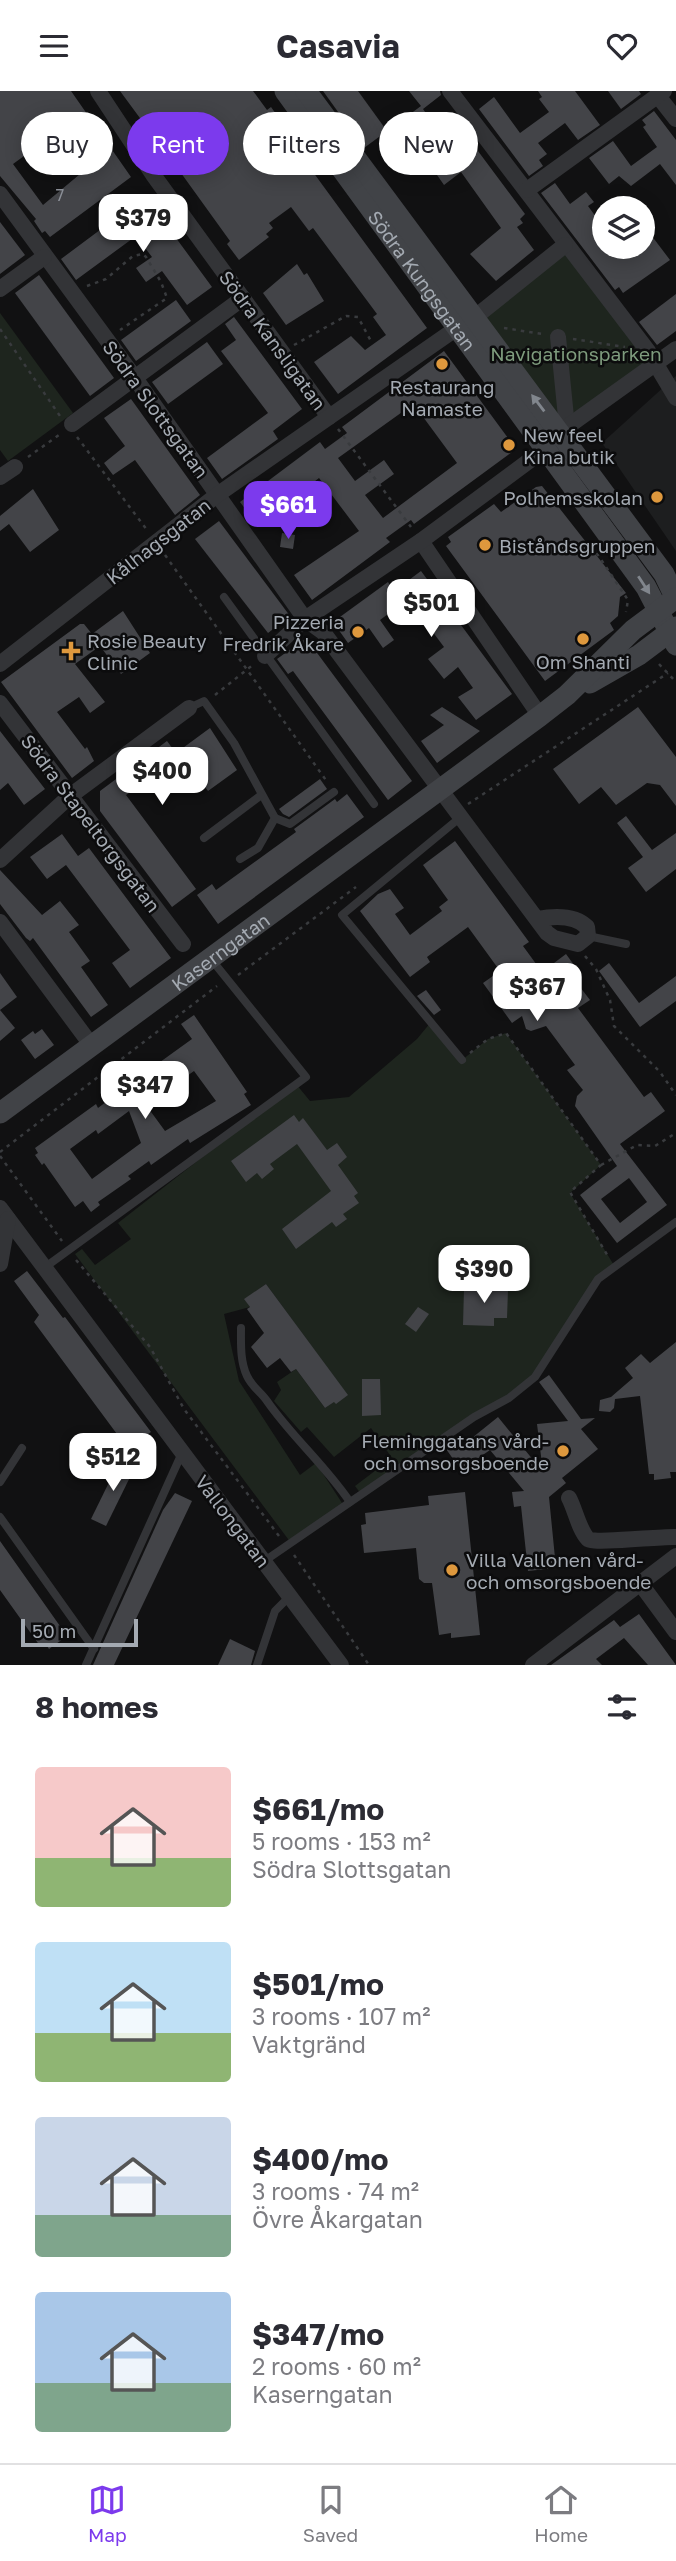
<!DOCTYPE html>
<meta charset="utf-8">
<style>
body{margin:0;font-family:"Golos Text",sans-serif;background:#f7f7f7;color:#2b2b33;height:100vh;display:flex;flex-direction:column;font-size:26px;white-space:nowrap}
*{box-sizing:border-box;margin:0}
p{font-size:23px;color:#7c7c81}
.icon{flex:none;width:38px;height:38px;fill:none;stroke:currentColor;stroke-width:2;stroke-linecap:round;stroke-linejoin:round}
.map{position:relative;height:1574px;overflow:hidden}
.side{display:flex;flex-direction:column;background:#fff;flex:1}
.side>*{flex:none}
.top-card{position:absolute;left:21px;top:21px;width:635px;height:63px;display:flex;gap:14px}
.controls{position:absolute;left:592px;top:105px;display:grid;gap:14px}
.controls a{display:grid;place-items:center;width:63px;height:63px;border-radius:50%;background:#fff;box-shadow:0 4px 18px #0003;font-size:35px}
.scale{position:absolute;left:21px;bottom:18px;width:117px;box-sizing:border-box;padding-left:7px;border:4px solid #a4aab2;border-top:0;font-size:19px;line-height:24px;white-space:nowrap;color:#a4aab2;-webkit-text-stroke:5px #0c0c0d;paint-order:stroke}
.price{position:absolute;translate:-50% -60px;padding:0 16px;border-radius:14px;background:#fff;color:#222;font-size:23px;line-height:46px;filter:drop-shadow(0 2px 4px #0008)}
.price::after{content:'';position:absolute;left:50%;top:42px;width:21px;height:16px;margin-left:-10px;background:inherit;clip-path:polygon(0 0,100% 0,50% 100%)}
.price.active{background:#7c3aed;color:#fff}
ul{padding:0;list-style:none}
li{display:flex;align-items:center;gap:21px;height:175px;padding:0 35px}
li span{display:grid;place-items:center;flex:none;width:196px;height:140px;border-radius:7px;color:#555}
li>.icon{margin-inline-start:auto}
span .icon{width:84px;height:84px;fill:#fffc;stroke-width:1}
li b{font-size:30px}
h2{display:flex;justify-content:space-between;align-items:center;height:84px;padding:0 35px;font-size:30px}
.pill{padding:0 24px;border-radius:32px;background:#fff;box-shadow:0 4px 18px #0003;font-size:24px;line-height:63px}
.pill.active{background:#7c3aed;color:#fff}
header{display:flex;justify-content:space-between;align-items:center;height:91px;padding:0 35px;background:#fff;font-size:32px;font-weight:700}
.menu{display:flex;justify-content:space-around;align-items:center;height:98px;border-top:2px solid #e1e1e2;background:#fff;font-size:19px;color:#7c7c81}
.menu a{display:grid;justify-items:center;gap:4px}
.menu .active{color:#7c3aed}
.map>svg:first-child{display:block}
</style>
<header><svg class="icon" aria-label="menu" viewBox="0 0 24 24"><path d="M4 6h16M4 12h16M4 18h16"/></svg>Casavia<svg class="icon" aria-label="heart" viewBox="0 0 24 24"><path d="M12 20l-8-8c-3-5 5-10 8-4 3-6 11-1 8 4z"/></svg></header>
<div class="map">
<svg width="676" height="1574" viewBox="0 0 676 1574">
<rect width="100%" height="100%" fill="#111112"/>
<!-- built -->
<polygon fill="#1d1e1f" points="676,285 676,460 602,352"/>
<!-- green -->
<g fill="#1e251e">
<polygon points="561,157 653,275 567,336 480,222"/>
<polygon points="0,222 73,322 8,370 0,359"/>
<polygon points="431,931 462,969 488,948 506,942 601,1074 570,1102 615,1176 598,1188 535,1286 361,1403 355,1395 392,1367 371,1337 334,1366 307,1336 301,1341 274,1310 281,1299 277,1291 296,1278 325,1317 346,1302 266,1193 245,1208 250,1216 224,1223 239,1290 300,1384 316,1372 344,1415 291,1452 75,1163 82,1158 95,1174 131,1148 118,1132 296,993 310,1010 349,1006 417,948"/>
</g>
<!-- building -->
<g fill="#434448" fill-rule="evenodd">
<path d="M 0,0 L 71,0 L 131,86 L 50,146 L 45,140 L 42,142 L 34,130 L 36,128 L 0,85 ZM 67,38 L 92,73 L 43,114 L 13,73 L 53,44 L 55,47 Z"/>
<polygon points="120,0 253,0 267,19 271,16 316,79 313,81 427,237 338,303 314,271 351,245 365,259 386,244 373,226 377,223 313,137 309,140 291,116 269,132 273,137 266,143 269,146 239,169 227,153 230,150 181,82 196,71 192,66 218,47 203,27 162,57"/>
<polygon points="323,0 358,0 387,40 364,57"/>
<polygon points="409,0 440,0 441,4 423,18 432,31 434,37 431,39 438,49 410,70 398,55 394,58 383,43 421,15"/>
<polygon points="538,0 575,0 600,34 578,49 565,32 538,52 547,63 539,69 543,75 529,85 479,18 494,6 520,42 549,21 539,8 542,6"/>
<polygon points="608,0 639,0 641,3 621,18"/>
<polygon points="654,20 676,49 676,94 660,73 631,95 619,85 609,93 589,67 613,50 631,75 657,56 643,36 646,34 642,29"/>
<polygon points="475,56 525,123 520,128 523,132 517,136 534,159 496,190 470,163 501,137 461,81 444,94 437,84"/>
<polygon points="555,92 570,113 586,101 594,111 588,115 604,137 604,156 642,156 642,132 670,169 623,202 619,196 615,199 541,102"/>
<polygon points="154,117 212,196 187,214 162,180 146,191 136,177 152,166 136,145 76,189 61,168 116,127 124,139"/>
<polygon points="0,131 25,164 0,183"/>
<polygon points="297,173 304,184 307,182 324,210 286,234 263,202"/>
<polygon points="39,184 114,287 90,305 15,202"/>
<polygon points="676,203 676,240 657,254 639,231"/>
<polygon points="176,209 191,230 136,270 121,249"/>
<polygon points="234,226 302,318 273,340 278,348 222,388 207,367 268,322 221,260 236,249 225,233"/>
<polygon points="207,251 223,273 168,313 152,291"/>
<path d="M 444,260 L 516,358 L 414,433 L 411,429 L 386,447 L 390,451 L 312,509 L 294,484 L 359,440 L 319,387 L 258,435 L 240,411 L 320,351 L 325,358 L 347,342 L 342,336 ZM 415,315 L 457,372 L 383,427 L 365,404 L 394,383 L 384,369 L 355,390 L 338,367 L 405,319 Z"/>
<polygon points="131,308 200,404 175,424 135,369 113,384 104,372 125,355 104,327"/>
<polygon points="542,395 626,502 620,506 618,525 610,532 614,539 545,590 446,455 451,451 448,446 494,413 501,421 536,396"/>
<polygon points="33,398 59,439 30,461 9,433 0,440 0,425"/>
<polygon points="219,430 290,525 268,542 195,448"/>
<polygon points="282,442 295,444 293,458 280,456"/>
<polygon points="421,480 512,603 476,629 458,606 473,597 458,576 444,588 428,568 444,556 408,508 380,529 394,549 383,557 369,537 348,552 333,531 388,491 394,500"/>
<polygon points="123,520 150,562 121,583 100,555 75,573 105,611 90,622 79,606 57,621 85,658 87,656 94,670 72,687 1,591 80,533 84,533 92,543"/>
<polygon points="306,547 412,690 388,709 293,580 288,583 277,568"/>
<polygon points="442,616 480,640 437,672 421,650 444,634 430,624"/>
<polygon points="638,616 676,666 676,715 660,694 647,692 616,714 601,696 579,713 553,678"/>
<polygon points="210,637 237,679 208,700 187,672 156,695 150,687 126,704 196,798 172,816 100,720 100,700 167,650 176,662"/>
<polygon points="0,640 45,698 24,714 8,692 0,699"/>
<polygon points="320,688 327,698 289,726 283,723 279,718"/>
<polygon points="347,703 364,726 218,833 197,804 212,793 216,799 296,741 294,738 335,708 337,711"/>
<polygon points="626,725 652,759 676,742 676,778 646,801 628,777 643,766 617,732"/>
<polygon points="62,743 78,765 89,757 171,867 130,897 112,872 130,859 66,774 47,788 30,766"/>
<path d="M 455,750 L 529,851 L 523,855 L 542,881 L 566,863 L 574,874 L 567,879 L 590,909 L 578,917 L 644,1006 L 651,1001 L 665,1020 L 620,1053 L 667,1114 L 617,1152 L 580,1104 L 617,1075 L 575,1015 L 577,1005 L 583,999 L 567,979 L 575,974 L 546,935 L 531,940 L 526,938 L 522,925 L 512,932 L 483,892 L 500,880 L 468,836 L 427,866 L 430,871 L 410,886 L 360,820 L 378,803 L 390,798 L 404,817 L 395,823 L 410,844 L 442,820 L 439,816 L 448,809 L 423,774 ZM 629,1087 L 647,1111 L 620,1132 L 601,1108 Z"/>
<polygon points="0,779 42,824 60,810 79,834 69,841 90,870 81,876 108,914 91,926 33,847 30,850 26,847 0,813"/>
<polygon points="609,872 639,912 676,885 676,910 640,936 599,880"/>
<polygon points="0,882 17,906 0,919"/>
<polygon points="426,899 441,919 434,924 417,905"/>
<polygon points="0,919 15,937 0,950"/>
<path d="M 194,924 L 247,1001 L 244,1003 L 251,1014 L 190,1052 L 188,1048 L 151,1074 L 149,1070 L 128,1085 L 131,1088 L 98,1111 L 100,1114 L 91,1121 L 83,1110 L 75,1116 L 44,1072 L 42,1074 L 35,1064 L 38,1062 L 35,1057 L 96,1013 L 98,1017 L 119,1001 L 122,994 L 133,997 L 152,982 L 149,979 L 192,948 L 181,933 ZM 194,980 L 216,1010 L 165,1040 L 146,1014 ZM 129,1020 L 141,1052 L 92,1088 L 70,1058 L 96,1039 L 98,1043 Z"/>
<polygon points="42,938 54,954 35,968 21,949 33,940 35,943"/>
<polygon points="294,1024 299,1031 303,1027 327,1059 337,1052 347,1066 338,1074 358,1102 354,1105 359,1112 343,1123 347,1128 336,1136 332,1131 296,1158 282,1138 331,1100 297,1053 270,1073 274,1078 262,1088 257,1082 246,1091 231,1070"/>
<polygon points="27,1180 63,1227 65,1226 151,1341 148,1343 151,1347 131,1362 34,1231 39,1224 14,1190"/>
<polygon points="266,1193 348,1304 336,1313 334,1311 325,1317 296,1278 291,1281 280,1267 267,1277 251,1256 264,1242 247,1218 250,1216 244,1208"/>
<polygon points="477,1193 495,1194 495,1199 508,1199 507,1227 494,1227 494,1235 463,1234 464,1198 477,1198"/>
<polygon points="418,1216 429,1223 416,1241 405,1233"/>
<polygon points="676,1251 676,1381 670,1381 671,1387 654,1389 654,1383 649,1383 640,1305 615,1308 614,1317 610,1321 599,1320 600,1309 611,1306 633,1287 625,1277 641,1263 650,1272"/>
<polygon points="549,1284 581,1328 595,1327 581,1338 598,1358 562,1387 566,1392 549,1406 556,1477 528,1480 521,1415 514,1416 512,1401 524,1400 490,1359 461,1379 446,1358 458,1350 462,1355 498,1326 543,1381 537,1333 568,1330 539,1291"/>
<polygon points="362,1288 380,1288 381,1324 362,1325"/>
<polygon points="120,1369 135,1376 106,1435 91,1428"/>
<polygon points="465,1401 480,1544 451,1547 451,1542 439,1544 432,1492 424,1492 419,1488 416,1457 364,1462 361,1434 366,1433 365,1422 429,1414 428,1405"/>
<polygon points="175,1402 192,1410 114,1574 93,1574 163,1419"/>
<polygon points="0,1450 67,1545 49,1558 45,1552 40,1555 0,1499"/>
<polygon points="639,1523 676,1574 648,1574 624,1547 596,1568 602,1574 551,1574 614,1529 620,1536"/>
<polygon points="230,1548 255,1560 251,1574 218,1574"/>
</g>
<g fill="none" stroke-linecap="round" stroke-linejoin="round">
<!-- path -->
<g stroke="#393b3e" stroke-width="2.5" stroke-dasharray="3.5 5" stroke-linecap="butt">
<polyline points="87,195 106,188 133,165 143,163 146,166 161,191 167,207 120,239"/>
<polyline points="504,237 542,243"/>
<polyline points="0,238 60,325"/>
<polyline points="573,248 625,256"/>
<polyline points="294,254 346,225 358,226 372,252"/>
<polyline points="338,338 411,436"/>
<polyline points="77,346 147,439"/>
<polyline points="28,366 59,344"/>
<polyline points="592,455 628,509 626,521"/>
<polyline points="165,464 328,692"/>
<polyline points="659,573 676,591"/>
<polyline points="215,604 254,573"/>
<polyline points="468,713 668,582"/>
<polyline points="585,865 596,878 610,909 614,935 660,981 676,1004"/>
<polyline points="238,884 356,796"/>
<polyline points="470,962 488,948 506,942 601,1074 570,1101 609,1167"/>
<polyline points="0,1061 217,895"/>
<polyline points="0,1065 62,1150"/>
<polyline points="601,1074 637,1054 655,1055 676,1042"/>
<polyline points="76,1169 150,1256 184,1318 279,1445"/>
<polyline points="294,1464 369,1574"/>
</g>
<!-- lane -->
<g stroke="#333437" stroke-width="8">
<polyline points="224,506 374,713"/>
<polyline points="189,617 204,610 234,652 275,727 258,757 240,768"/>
<polyline points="275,727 290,733 334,701"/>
<polyline points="204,747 260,705"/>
<polyline points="588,845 626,853"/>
<polyline points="462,969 342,824 462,725"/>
<polyline points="44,1177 306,986 211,868"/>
<path d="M 241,1237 C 241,1253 240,1270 247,1285 C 252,1296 261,1301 267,1310 C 292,1346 325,1374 350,1411"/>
<polyline points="0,1391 22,1357"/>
<polyline points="0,1426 94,1558"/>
<polyline points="263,1471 474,1326 509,1307 535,1286 598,1188 676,1131"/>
<polyline points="86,1574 182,1362"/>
<polyline points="257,1574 275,1520 289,1506"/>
</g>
<!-- street -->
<g stroke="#333437" stroke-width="16">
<polyline points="98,0 154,85 329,326"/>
<polyline points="450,0 648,260 676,307"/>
<polyline points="658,5 676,28"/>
<polyline points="527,99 664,0"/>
<path d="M 0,103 L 135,287 L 305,528 L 323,541 L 547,842 L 554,847 L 578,853 L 588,845 L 587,836 C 574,823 553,825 537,828"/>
<polyline points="0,198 44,166"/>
<polyline points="474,227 565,154"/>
<polyline points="558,246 567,336"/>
<polyline points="72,333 243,207"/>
<polyline points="567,336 676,258"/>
<polyline points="0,386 15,376"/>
<polyline points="421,450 540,625"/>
<polyline points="265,565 305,528 421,450 545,358"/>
<polyline points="0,573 217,404 457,237"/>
<polyline points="0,612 183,853"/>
<polyline points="0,769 70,705 189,617"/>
<polyline points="0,831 92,955"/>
<polyline points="0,1117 341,1574"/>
<polyline points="0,1173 8,1128"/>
<path d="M 569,1407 C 575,1418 579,1439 588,1448 C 593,1453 662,1445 676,1446"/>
<polyline points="640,1492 676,1541"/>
<polyline points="533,1574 676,1465"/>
</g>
<!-- secondary -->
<g stroke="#414347" stroke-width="21">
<path id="s1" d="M 285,0 L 646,496 L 676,554"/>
<polyline points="306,0 664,483 676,508"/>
<polyline points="590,592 639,564 676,536"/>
<path id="s2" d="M 0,1022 L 540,625 L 567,604 L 633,539 L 676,507"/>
</g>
</g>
<!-- one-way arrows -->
<defs><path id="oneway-solid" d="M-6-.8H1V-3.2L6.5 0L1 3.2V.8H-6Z" transform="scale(1.75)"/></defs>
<g fill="#81868d">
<use href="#oneway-solid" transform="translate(538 312) rotate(-127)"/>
<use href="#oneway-solid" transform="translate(644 494) rotate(57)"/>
</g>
<!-- markers -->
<g fill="#de983d" stroke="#0c0c0d" stroke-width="2.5">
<circle cx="442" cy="273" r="7"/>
<circle cx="509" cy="354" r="7"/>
<circle cx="657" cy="406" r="7"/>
<circle cx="485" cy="454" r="7"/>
<circle cx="358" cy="541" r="7"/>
<circle cx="583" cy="548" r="7"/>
<path d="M67.5 549.5h7v7h7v7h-7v7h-7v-7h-7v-7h7z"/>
<circle cx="563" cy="1360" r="7"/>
<circle cx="452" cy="1479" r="7"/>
</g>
<g text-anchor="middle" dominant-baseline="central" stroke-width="5" stroke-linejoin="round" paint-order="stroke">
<!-- number labels -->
<g font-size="16" fill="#8c9098">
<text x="60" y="104">7</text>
</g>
<!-- street labels -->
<g font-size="19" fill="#a4aab2" stroke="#0c0c0d">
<text stroke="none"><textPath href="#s1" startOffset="234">Södra Kungsgatan</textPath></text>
<text transform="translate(273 249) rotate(54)">Södra Kansligatan</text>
<text transform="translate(156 318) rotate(54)">Södra Slottsgatan</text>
<text transform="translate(158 450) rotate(-38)">Kålhagsgatan</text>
<text transform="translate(91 732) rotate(53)">Södra Stapeltorgsgatan</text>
<text stroke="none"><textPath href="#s2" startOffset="273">Kaserngatan</textPath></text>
<text transform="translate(233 1430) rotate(53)">Vallongatan</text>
</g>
<!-- park labels -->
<g font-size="19" fill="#7e9b7d" stroke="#0c0c0d">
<text x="576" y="262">Navigationsparken</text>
</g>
<!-- poi labels -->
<g font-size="19" fill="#a4aab2" stroke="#0c0c0d" text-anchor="start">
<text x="442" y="295" text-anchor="middle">Restaurang<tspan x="442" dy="22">Namaste</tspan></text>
<text x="523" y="343">New feel<tspan x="523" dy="22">Kina butik</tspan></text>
<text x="643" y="406" text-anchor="end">Polhemsskolan</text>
<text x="499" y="454">Biståndsgruppen</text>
<text x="344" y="530" text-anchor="end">Pizzeria<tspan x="344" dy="22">Fredrik Åkare</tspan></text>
<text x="87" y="549">Rosie Beauty<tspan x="87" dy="22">Clinic</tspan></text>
<text x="583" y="570" text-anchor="middle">Om Shanti</text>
<text x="549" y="1349" text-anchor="end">Fleminggatans vård-<tspan x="549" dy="22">och omsorgsboende</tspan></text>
<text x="466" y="1468">Villa Vallonen vård-<tspan x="466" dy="22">och omsorgsboende</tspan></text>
</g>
</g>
</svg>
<div class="controls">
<a><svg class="icon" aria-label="layers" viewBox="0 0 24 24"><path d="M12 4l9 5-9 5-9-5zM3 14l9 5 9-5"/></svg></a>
</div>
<div class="scale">50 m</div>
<b class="price" style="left:143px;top:163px">$379</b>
<b class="price active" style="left:288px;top:450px">$661</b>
<b class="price" style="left:431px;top:548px">$501</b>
<b class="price" style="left:162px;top:716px">$400</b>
<b class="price" style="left:537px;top:932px">$367</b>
<b class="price" style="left:145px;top:1030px">$347</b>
<b class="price" style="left:484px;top:1214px">$390</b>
<b class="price" style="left:113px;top:1402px">$512</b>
<div class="top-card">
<a class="pill">Buy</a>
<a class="pill active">Rent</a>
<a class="pill">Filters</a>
<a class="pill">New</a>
</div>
</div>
<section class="side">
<h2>8 homes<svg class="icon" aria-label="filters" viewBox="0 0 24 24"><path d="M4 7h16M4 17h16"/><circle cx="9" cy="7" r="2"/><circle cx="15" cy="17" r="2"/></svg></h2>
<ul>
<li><span style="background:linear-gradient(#f6c9c9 65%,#8fb573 0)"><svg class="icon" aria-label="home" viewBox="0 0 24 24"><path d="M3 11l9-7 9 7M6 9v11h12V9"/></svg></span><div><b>$661/mo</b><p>5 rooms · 153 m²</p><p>Södra Slottsgatan</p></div></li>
<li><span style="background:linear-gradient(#bfe0f5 65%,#8fb573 0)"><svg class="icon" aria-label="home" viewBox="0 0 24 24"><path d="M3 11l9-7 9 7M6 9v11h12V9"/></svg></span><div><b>$501/mo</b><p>3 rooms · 107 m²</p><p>Vaktgränd</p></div></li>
<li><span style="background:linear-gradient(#c9d6e8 70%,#7fa58c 0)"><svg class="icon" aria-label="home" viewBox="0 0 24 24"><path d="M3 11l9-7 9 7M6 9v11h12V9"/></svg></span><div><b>$400/mo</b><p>3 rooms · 74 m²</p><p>Övre Åkargatan</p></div></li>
<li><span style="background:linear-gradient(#a9c7e8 65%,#7fa58c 0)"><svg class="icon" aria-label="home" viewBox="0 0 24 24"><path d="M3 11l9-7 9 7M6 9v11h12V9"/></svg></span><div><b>$347/mo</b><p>2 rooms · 60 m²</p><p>Kaserngatan</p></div></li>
</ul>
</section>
<nav class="menu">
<a class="active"><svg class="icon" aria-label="map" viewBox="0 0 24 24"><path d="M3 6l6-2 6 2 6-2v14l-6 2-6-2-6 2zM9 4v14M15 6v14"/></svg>Map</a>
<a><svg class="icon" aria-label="saved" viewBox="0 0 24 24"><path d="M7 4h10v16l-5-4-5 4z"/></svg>Saved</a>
<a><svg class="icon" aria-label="home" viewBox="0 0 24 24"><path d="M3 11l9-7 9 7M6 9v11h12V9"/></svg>Home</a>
</nav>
